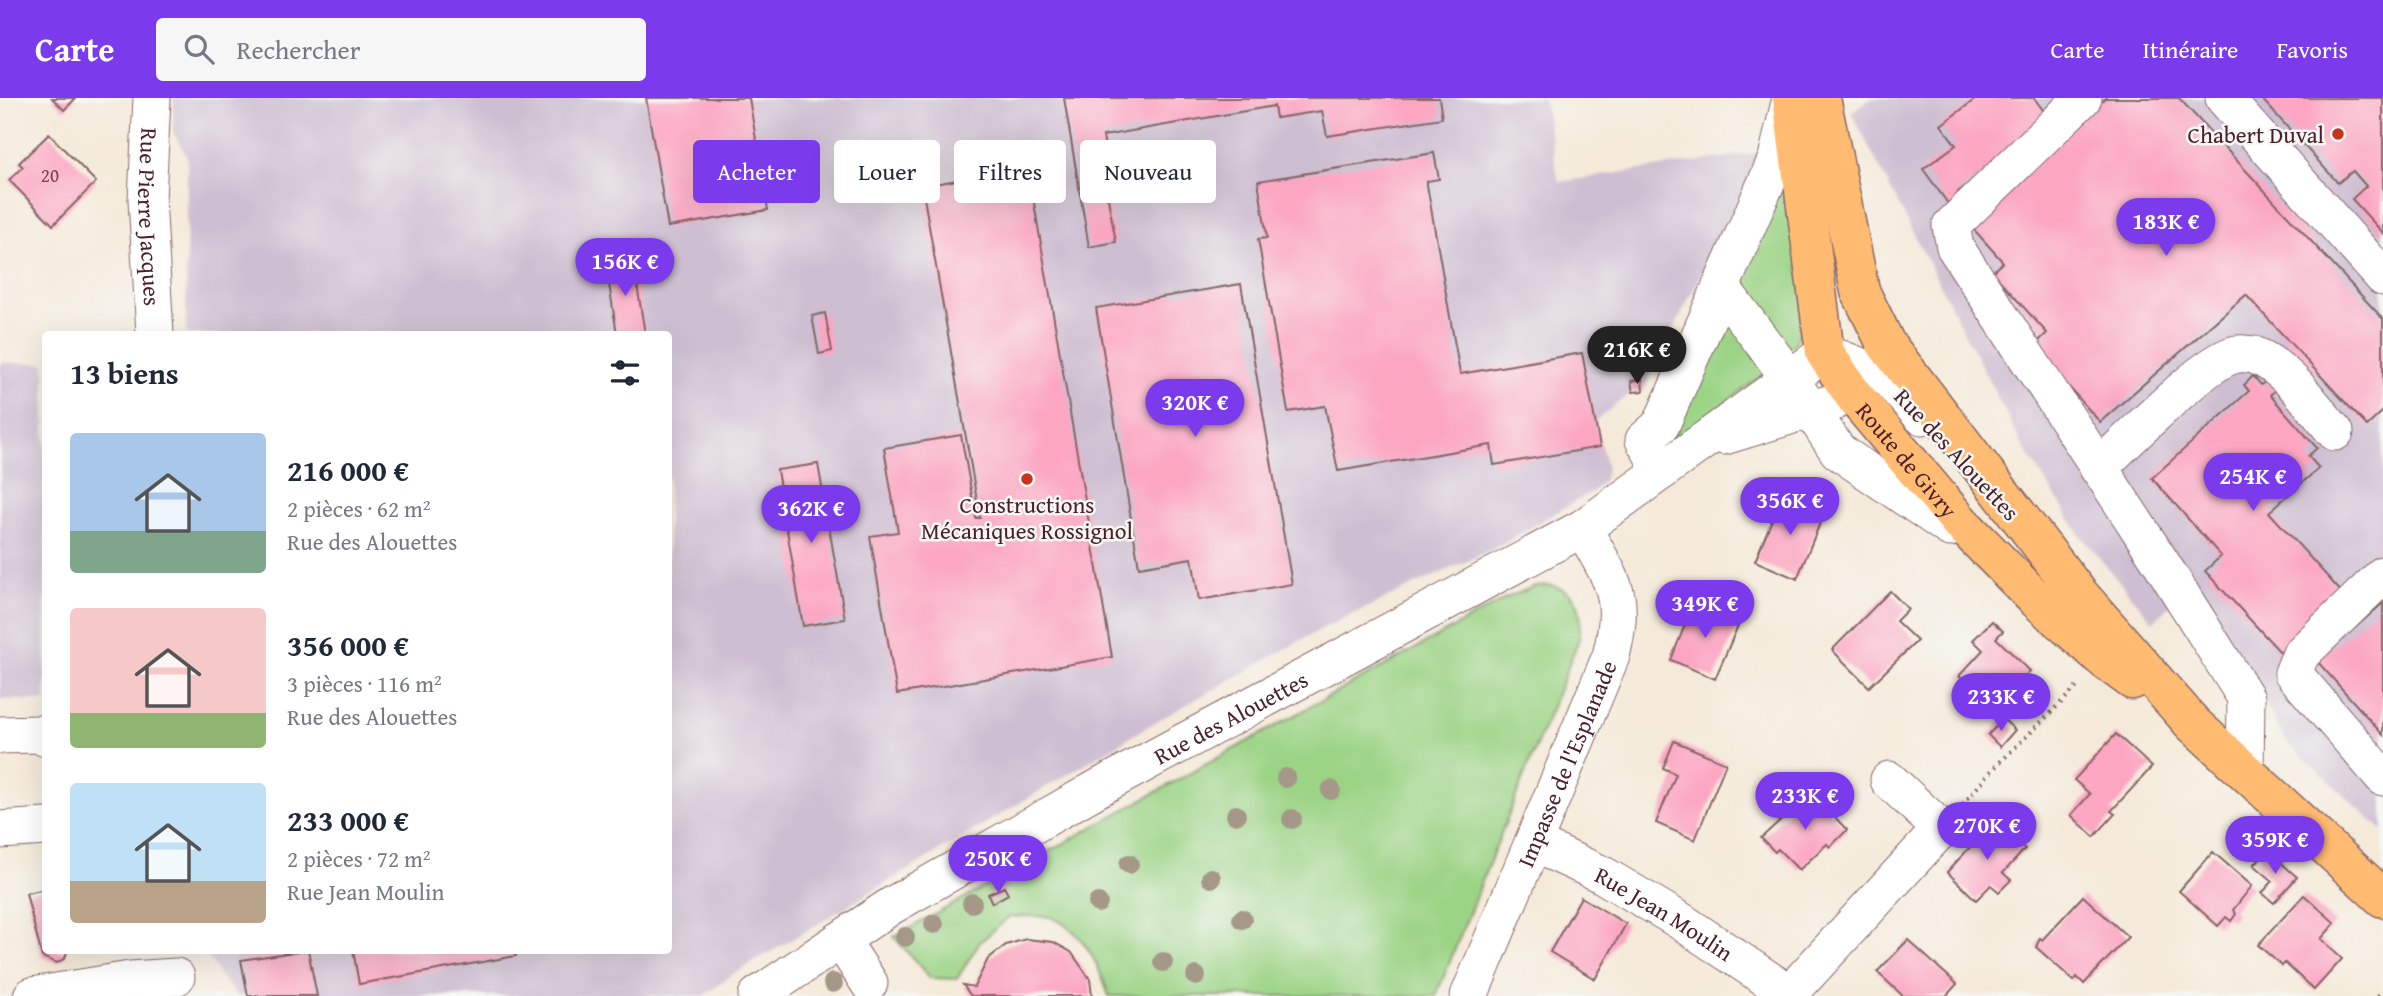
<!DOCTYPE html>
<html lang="fr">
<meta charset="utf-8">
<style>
body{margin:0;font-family:"Gentium Book Plus",serif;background:#f6f6f7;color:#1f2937;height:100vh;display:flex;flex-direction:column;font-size:26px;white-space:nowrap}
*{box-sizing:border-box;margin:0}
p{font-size:23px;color:#747a83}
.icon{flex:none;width:38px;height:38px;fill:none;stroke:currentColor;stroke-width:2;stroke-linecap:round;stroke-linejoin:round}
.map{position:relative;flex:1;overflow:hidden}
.side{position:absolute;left:42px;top:233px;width:630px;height:623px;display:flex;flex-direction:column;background:#fff;border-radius:7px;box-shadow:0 7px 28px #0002}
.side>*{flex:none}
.top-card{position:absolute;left:693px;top:42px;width:665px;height:63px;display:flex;gap:14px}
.price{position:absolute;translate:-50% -60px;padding:0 16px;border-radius:24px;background:#7c3aed;color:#fff;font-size:23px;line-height:46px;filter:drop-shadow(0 2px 4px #0008)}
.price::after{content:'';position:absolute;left:50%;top:42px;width:21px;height:16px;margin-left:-10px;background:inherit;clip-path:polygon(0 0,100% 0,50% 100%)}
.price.current{background:#222;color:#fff}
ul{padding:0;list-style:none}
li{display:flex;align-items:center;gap:21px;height:175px;padding:0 28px}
li span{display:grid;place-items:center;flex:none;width:196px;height:140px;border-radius:7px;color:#555}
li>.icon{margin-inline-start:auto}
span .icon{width:84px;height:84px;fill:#fffc;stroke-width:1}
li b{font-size:30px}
h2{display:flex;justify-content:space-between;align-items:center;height:84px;padding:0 28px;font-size:30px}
.tag{padding:0 24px;border-radius:7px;background:#fff;box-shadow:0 7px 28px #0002;font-size:24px;line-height:63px}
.tag.current{background:#7c3aed;color:#fff}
header{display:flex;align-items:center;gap:42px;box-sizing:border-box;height:98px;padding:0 35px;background:#7c3aed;color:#fff}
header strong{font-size:33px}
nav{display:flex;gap:38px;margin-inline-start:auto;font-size:24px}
.search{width:490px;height:63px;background:#f6f6f7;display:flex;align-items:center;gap:18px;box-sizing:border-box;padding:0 24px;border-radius:7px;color:#747a83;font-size:26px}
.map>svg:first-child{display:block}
</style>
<header>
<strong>Carte</strong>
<div class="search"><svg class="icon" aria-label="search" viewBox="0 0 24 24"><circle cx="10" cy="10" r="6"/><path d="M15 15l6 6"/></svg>Rechercher</div>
<nav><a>Carte</a><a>Itinéraire</a><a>Favoris</a></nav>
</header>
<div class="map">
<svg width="2383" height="898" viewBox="0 0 2383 898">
<rect width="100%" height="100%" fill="#f6f6f2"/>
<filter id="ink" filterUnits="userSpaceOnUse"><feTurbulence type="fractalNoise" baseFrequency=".0143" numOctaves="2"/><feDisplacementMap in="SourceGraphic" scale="14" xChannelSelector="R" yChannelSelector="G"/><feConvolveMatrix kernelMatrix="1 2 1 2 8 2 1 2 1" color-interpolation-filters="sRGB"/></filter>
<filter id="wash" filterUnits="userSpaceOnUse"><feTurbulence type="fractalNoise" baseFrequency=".00686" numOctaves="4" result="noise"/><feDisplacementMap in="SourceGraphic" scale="28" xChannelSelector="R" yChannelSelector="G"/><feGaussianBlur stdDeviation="1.57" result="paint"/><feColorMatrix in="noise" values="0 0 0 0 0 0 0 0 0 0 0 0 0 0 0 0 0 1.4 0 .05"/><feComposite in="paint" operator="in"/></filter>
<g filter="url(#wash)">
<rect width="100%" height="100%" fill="#f5ead9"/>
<!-- industrial -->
<g fill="#cebed1">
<polygon points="174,0 1543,0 1559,84 1762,54 1643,293 1632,294 1595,323 1607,370 1603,383 1593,393 1499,448 1323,530 1150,627 732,877 703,898 237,898 219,877 204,852 668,852 668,236 186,236 187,58 173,34"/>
<polygon points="1872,0 2383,0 2383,733 2285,642 2196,483 2153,524 2081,438 2021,345 1851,14"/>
<polygon points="0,265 45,265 45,603 0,601"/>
</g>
<!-- green -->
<g fill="#9cd486" stroke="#737a58" stroke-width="2">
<polygon points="1783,52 1803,199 1802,227 1795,246 1788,250 1730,186"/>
<polygon points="1721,204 1772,270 1684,335 1662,339"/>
<path d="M 1550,487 C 1581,494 1583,513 1579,541 L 1436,898 L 1109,898 C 1099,868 1085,834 1053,820 C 1042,816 1021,819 1009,819 L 979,845 L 957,881 L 930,880 L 894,839 L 1507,500 L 1535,488 Z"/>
</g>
<g id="blocks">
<!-- building -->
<g fill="#fca6c2">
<polygon points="52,0 76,0 64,12"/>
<polygon points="646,0 749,0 768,112 668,129"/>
<polygon points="1064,0 1439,0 1442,20 1327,38 1322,13 1276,20 1274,8 1103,38 1107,62 1101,63 1116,144 1089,149"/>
<polygon points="1977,0 2034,0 2052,24 1958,94 1964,102 1952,111 1923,71 1956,47 1941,27"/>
<polygon points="2105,0 2179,0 2383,221 2383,313 2367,328 2246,197 2100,324 2033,249 2047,235 1992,174 2003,164 1968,125"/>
<polygon points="2261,0 2383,0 2383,135 2352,101 2366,88 2353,73 2338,85"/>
<polygon points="49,36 96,84 53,127 9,82 23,69 19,65"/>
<polygon points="1434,55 1439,81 1427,83 1427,87 1460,276 1582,255 1600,349 1494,367 1491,347 1338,373 1325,308 1288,314 1258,141 1267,140 1258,83"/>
<polygon points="1028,70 1112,559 897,596 870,438 898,434 884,350 961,337 976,420 980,420 922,88"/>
<polygon points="633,162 645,236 617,236 606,167"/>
<polygon points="1241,186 1292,486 1199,502 1192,460 1139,469 1096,210"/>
<polygon points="825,215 832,253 819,256 812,218"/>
<polygon points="2253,278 2261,287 2266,283 2275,292 2270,297 2317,350 2308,358 2319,370 2269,414 2344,497 2281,555 2205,473 2221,458 2152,380 2249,293 2244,287"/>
<polygon points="1642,281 1643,293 1633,294 1631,283"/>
<polygon points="818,366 845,521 803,528 777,372"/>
<polygon points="1782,397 1825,413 1797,481 1755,463"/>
<polygon points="1890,493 1908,511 1896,523 1917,543 1869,589 1832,552"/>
<polygon points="1694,504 1740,523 1715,581 1671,562"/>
<polygon points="2383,505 2383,637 2317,563"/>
<polygon points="1992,523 2003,533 1996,540 2030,573 1993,611 1959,578 1983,552 1973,542"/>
<polygon points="2003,621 2015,632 2000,649 1988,637"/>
<polygon points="2116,636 2152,669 2111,713 2115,716 2094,739 2071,717 2090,696 2074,682"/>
<polygon points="1674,643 1726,665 1695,742 1656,725 1676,676 1663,670"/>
<polygon points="1811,694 1847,732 1830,749 1827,746 1799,772 1778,751 1775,754 1761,740"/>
<polygon points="1995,722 2025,751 2003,775 2011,782 1999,794 1991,787 1976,802 1947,774"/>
<polygon points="2267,752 2297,779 2274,805 2262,795 2273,783 2254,767"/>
<polygon points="2213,754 2252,788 2233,812 2236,816 2231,823 2226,819 2218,828 2179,793"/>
<polygon points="1004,789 1008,796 992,805 988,796"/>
<polygon points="46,791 46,852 67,854 65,860 57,865 42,859 26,795"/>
<polygon points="2304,797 2335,825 2321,841 2342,861 2314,892 2285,865 2282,868 2258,847"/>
<polygon points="2083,798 2128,839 2084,886 2077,879 2074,883 2036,849 2040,840 2042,842"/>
<polygon points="1581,799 1626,826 1595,881 1550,854"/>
<polygon points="1026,841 1053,844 1071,854 1090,881 1092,898 971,898 963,887 974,889 988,861 1006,847"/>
<polygon points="1908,842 1957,886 1946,898 1903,898 1877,874"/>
<polygon points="308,852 317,898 248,898 241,862"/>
<polygon points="353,852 515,852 516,858 359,886"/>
</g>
</g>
</g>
<g filter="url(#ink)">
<use href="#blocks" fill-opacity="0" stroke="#866668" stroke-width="2"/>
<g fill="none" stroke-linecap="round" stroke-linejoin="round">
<!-- minor casing -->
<g stroke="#866668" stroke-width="39">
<g id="minor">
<path id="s1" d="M 152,0 L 147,101 L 155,236"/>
<polyline points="2083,0 1951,128 1955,149 2160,463 2246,600 2245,673"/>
<polyline points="2224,0 2383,179"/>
<polyline points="1721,189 1788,278 1838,353 1950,430 1959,423"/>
<polyline points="1724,338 1832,305"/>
<path d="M 2098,370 C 2125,346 2203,265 2233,257 C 2238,255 2249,256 2254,257 C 2288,270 2312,308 2335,334"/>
<polyline points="1662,373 1644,342 1661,327 1777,60 1791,0"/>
<polyline points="2383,477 2301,556 2293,575 2383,679"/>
<polyline points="0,637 40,636 46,640"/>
<polyline points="0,732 46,729"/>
<path id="s2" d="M 1533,745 L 1603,777 L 1679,822 L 1793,898"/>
<polyline points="841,842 869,885"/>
<polyline points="1790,895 1941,731 1889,682"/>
<polyline points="32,898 130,882 176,879"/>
<path id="s3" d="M 757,898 L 891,808 L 1100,689 L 1583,430 L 1825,255 L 1886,278 L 1922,318"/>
<path id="s4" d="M 1469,898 L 1611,558 C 1627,495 1612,484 1583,430"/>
</g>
</g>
<!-- major casing -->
<g stroke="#866668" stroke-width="41">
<g id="major">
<path id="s5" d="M 1792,0 L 1825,255 L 1854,298 L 1959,423 L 2035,500 L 2105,562 L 2132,582"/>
<polyline points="1821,0 1860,193 1886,246 2078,495 2193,626 2383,800"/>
</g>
</g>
<!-- path -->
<g stroke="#866668" stroke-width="4.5" stroke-dasharray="2 5" stroke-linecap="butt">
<polyline points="1963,706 1996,668 2079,587"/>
<polyline points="2378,898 2383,893"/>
</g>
<!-- minor -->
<use href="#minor" stroke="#fff" stroke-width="37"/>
<!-- major -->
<use href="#major" stroke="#ffbb71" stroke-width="38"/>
</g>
<!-- trees -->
<g fill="#a59888">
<circle cx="1286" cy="680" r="10"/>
<circle cx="1331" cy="692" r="10"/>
<circle cx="1236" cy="717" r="10"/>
<circle cx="1292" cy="721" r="10"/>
<circle cx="1129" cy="766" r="10"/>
<circle cx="1211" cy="780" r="10"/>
<circle cx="972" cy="805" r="10"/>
<circle cx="1098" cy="805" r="10"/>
<circle cx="1242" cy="821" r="10"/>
<circle cx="934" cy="826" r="10"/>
<circle cx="905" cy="839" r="10"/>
<circle cx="1163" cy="864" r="10"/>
<circle cx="1196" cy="878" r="10"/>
<circle cx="833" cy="885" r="10"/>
</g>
</g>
<!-- markers -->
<g fill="#c8321e" stroke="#f6f6f2" stroke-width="2.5">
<circle cx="2338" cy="36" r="7"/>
<circle cx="1027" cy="381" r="7"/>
</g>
<g text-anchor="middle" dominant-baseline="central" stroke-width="5" stroke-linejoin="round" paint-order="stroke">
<!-- number labels -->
<g font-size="19" fill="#764151">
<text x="50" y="77">20</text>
</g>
<!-- poi labels -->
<g font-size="23" fill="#4a1f2b" stroke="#f6f6f2" text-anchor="end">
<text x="2324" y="36">Chabert Duval</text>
<text x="1027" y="406" text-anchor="middle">Constructions<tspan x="1027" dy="26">Mécaniques Rossignol</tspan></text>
</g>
<!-- street labels -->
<g font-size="23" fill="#4a1f2b" stroke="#f6f6f2">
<text stroke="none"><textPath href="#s1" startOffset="119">Rue Pierre Jacques</textPath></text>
<text transform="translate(1957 356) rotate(47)">Rue des Alouettes</text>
<text stroke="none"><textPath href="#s5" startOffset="392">Route de Givry</textPath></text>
<text stroke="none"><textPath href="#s3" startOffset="550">Rue des Alouettes</textPath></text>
<text stroke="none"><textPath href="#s4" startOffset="252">Impasse de l'Esplanade</textPath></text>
<text stroke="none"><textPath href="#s2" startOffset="149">Rue Jean Moulin</textPath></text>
</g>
</g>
</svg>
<b class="price" style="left:2166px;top:160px">183K €</b>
<b class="price" style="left:625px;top:200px">156K €</b>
<b class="price current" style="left:1637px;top:288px">216K €</b>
<b class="price" style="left:1195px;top:341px">320K €</b>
<b class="price" style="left:2253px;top:415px">254K €</b>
<b class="price" style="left:1790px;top:439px">356K €</b>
<b class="price" style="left:811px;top:447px">362K €</b>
<b class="price" style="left:1705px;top:542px">349K €</b>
<b class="price" style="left:2001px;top:635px">233K €</b>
<b class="price" style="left:1805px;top:734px">233K €</b>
<b class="price" style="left:1987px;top:764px">270K €</b>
<b class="price" style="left:2275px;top:778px">359K €</b>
<b class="price" style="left:998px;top:797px">250K €</b>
<div class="top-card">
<a class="tag current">Acheter</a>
<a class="tag">Louer</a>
<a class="tag">Filtres</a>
<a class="tag">Nouveau</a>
</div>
<section class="side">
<h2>13 biens<svg class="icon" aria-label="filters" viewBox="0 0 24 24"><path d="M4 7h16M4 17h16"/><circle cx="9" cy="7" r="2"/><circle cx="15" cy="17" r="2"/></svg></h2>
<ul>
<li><span style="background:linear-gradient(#a9c7e8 70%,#7fa58c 0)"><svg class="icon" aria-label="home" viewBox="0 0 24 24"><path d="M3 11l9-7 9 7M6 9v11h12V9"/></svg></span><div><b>216 000 €</b><p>2 pièces · 62 m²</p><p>Rue des Alouettes</p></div></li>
<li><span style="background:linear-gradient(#f6c9c9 75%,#8fb573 0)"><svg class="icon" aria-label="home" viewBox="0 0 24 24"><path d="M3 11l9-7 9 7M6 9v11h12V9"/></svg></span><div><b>356 000 €</b><p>3 pièces · 116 m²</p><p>Rue des Alouettes</p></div></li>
<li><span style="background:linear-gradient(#bfe0f5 70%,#b9a48a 0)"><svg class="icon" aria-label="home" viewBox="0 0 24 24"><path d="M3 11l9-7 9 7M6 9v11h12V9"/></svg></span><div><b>233 000 €</b><p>2 pièces · 72 m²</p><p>Rue Jean Moulin</p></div></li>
</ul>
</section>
</div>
